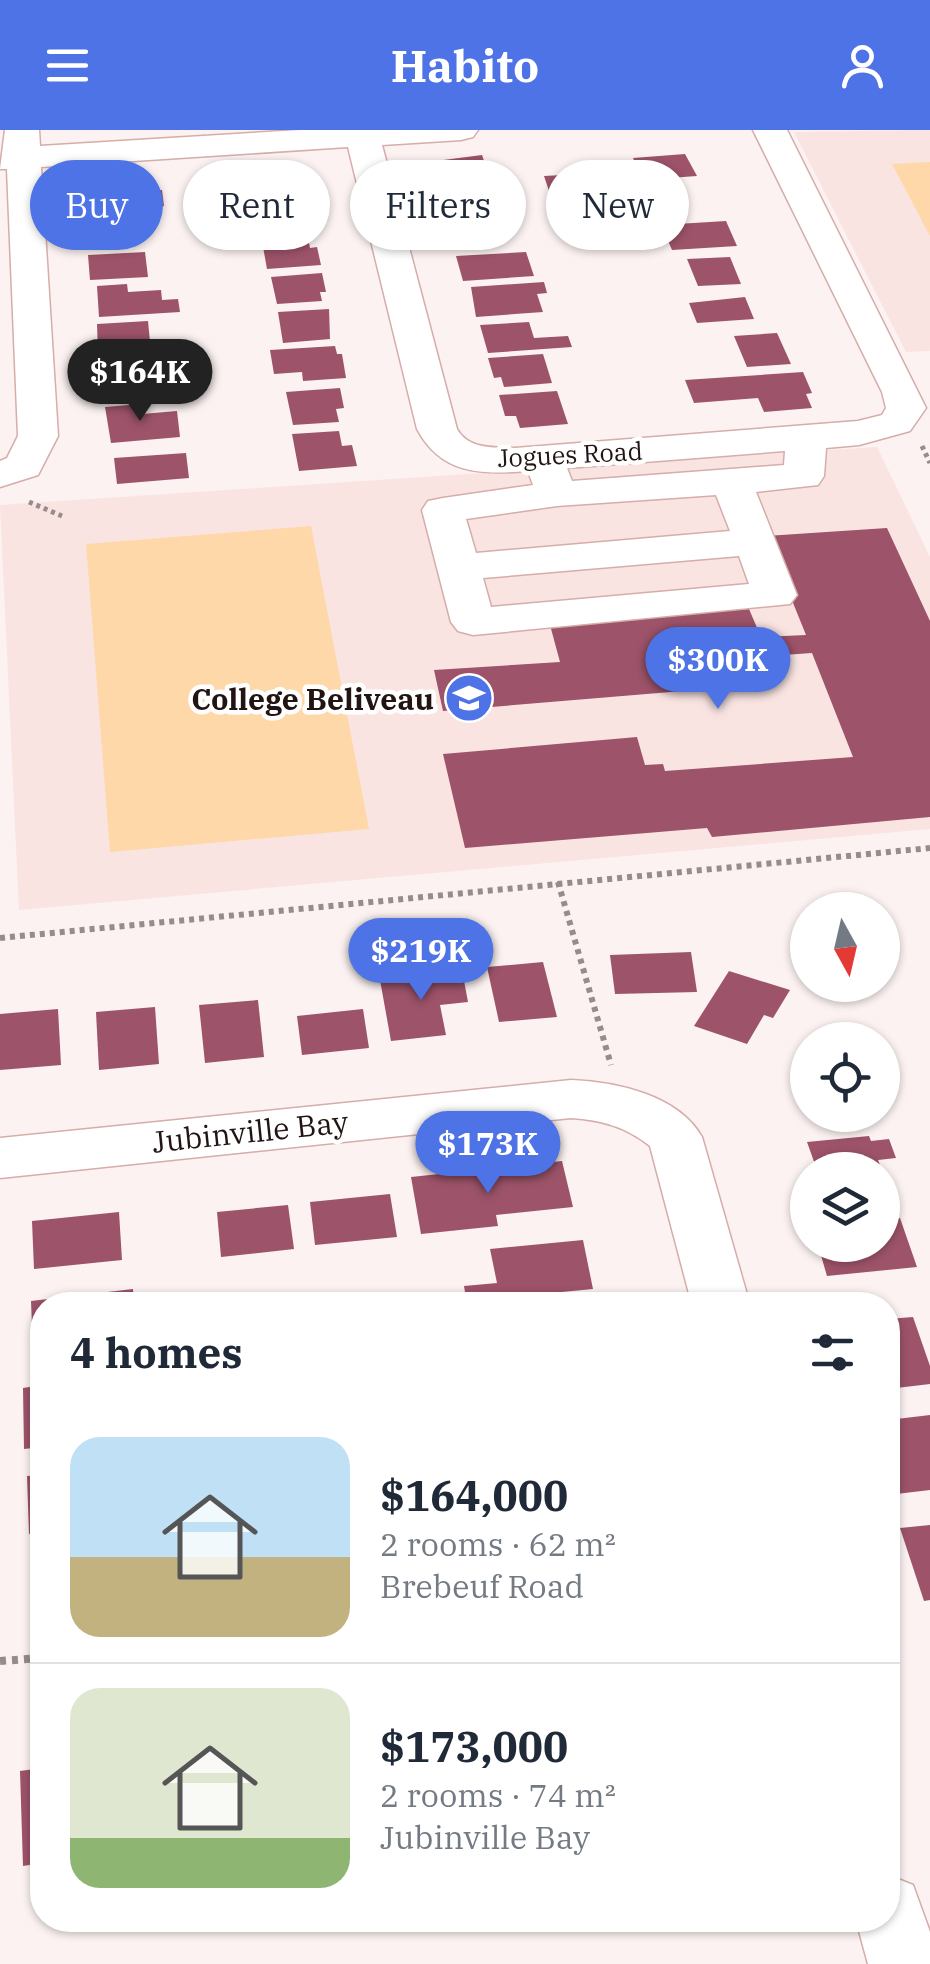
<!DOCTYPE html>
<meta charset="utf-8">
<style>
body{margin:0;font-family:"IBM Plex Serif",serif;background:#f6f6f7;color:#1f2937;height:100vh;display:flex;flex-direction:column;font-size:38px;white-space:nowrap}
*{box-sizing:border-box;margin:0}
p{font-size:32px;color:#747a83}
.icon{flex:none;width:55px;height:55px;fill:none;stroke:currentColor;stroke-width:2;stroke-linecap:round;stroke-linejoin:round}
.map{position:relative;flex:1;overflow:hidden}
.drawer{position:absolute;left:30px;top:1162px;width:870px;height:640px;display:flex;flex-direction:column;background:#fff;border-radius:40px;box-shadow:0 2px 8px #0004}
.drawer>*{flex:none}
.guide{position:absolute;left:30px;top:30px;width:870px;height:90px;display:flex;gap:20px}
.needle{width:65px;rotate:172deg}
.controls{position:absolute;left:790px;top:762px;display:grid;gap:20px}
.controls a{display:grid;place-items:center;width:110px;height:110px;border-radius:50%;background:#fff;box-shadow:0 2px 8px #0004;font-size:50px}
.price{position:absolute;translate:-50% -85px;padding:0 22px;border-radius:35px;background:#4e73e6;color:#fff;font-size:32px;line-height:65px;filter:drop-shadow(0 2px 5px #0008)}
.price::after{content:'';position:absolute;left:50%;top:60px;width:30px;height:22px;margin-left:-15px;background:inherit;clip-path:polygon(0 0,100% 0,50% 100%)}
.price.selected{background:#222;color:#fff}
ul{padding:0;list-style:none}
li{display:flex;align-items:center;gap:30px;height:250px;padding:0 40px}
li+li{border-top:2px solid #e0e1e3}
li span{display:grid;place-items:center;flex:none;width:280px;height:200px;border-radius:30px;color:#555}
li>.icon{margin-inline-start:auto}
span .icon{width:120px;height:120px;fill:#fffc;stroke-width:1}
li b{font-size:42px}
h2{display:flex;justify-content:space-between;align-items:center;height:120px;padding:0 40px;font-size:42px}
.chip{padding:0 35px;border-radius:45px;background:#fff;box-shadow:0 2px 8px #0004;font-size:35px;line-height:90px}
.chip.selected{background:#4e73e6;color:#fff}
header{display:flex;justify-content:space-between;align-items:center;height:130px;padding:0 40px;background:#4e73e6;color:#fff;font-size:45px;font-weight:700}
.map>svg:first-child{display:block}
</style>
<header><svg class="icon" aria-label="menu" viewBox="0 0 24 24"><path d="M4 6h16M4 12h16M4 18h16"/></svg>Habito<svg class="icon" aria-label="person" viewBox="0 0 24 24"><circle cx="12" cy="8" r="4"/><path d="M4 21q1-7 8-7t8 7"/></svg></header>
<div class="map">
<svg width="930" height="1834" viewBox="0 0 930 1834">
<rect width="100%" height="100%" fill="#fbf2f1"/>
<!-- built -->
<g fill="#f9e4e2">
<polygon points="930,0 930,221 906,222 794,2"/>
<polygon points="877,317 930,427 930,699 19,780 0,375"/>
</g>
<!-- green -->
<g fill="#fed8a8">
<polygon points="930,32 930,106 892,34"/>
<polygon points="311,396 369,699 110,722 86,414"/>
</g>
<!-- building -->
<g fill="#9d5369">
<polygon points="685,24 697,46 642,50 633,28"/>
<polygon points="482,25 489,45 434,49 428,32"/>
<polygon points="281,39 283,49 291,48 294,64 244,67 240,42"/>
<polygon points="602,41 608,57 573,60 567,43"/>
<polygon points="563,45 568,60 549,61 544,46"/>
<polygon points="135,49 137,61 162,60 164,76 98,81 96,66 88,66 87,53"/>
<polygon points="488,55 497,83 444,86 435,58"/>
<polygon points="663,67 670,83 636,90 632,80 622,80 617,68"/>
<polygon points="304,73 308,90 303,91 305,99 261,102 256,77"/>
<polygon points="505,86 512,107 490,109 492,116 453,119 445,90"/>
<polygon points="136,88 139,113 87,116 84,92"/>
<polygon points="726,91 737,116 672,120 661,95"/>
<polygon points="308,108 310,118 317,117 321,135 267,139 262,111"/>
<polygon points="145,122 148,147 90,150 88,125"/>
<polygon points="526,122 534,146 463,151 456,126"/>
<polygon points="730,127 741,154 698,156 687,129"/>
<polygon points="322,143 326,162 320,162 322,171 277,174 271,147"/>
<polygon points="544,152 547,163 537,164 543,182 476,187 471,157"/>
<polygon points="127,154 128,162 161,160 162,170 178,169 180,182 99,187 97,156"/>
<polygon points="745,167 754,189 697,193 689,173"/>
<polygon points="329,179 330,209 283,213 278,182"/>
<polygon points="148,191 151,222 98,225 97,194"/>
<polygon points="529,192 534,208 568,206 572,217 488,223 480,195"/>
<polygon points="777,203 791,234 747,237 734,206"/>
<polygon points="335,216 337,224 342,224 346,248 303,251 302,242 274,244 270,220"/>
<polygon points="543,224 552,253 504,257 501,247 494,248 488,228"/>
<polygon points="153,234 157,268 102,272 99,238"/>
<polygon points="803,242 812,263 806,264 812,278 764,282 758,268 694,273 685,250"/>
<polygon points="340,258 344,278 336,279 339,292 293,295 286,262"/>
<polygon points="557,261 568,294 520,298 516,286 505,286 499,265"/>
<polygon points="141,274 142,284 177,281 180,307 111,313 105,277"/>
<polygon points="339,301 342,316 352,315 357,336 299,341 292,304"/>
<polygon points="186,323 189,348 117,354 114,328"/>
<polygon points="887,398 930,491 930,687 712,707 707,698 465,718 443,624 637,607 645,635 663,634 665,641 853,627 812,523 769,526 780,553 443,581 434,540 560,532 550,495 749,479 761,507 806,505 766,406"/>
<polygon points="691,822 697,862 615,864 610,825"/>
<polygon points="543,832 557,887 499,892 487,837"/>
<polygon points="462,840 468,872 440,875 446,905 391,911 380,850"/>
<polygon points="729,841 790,860 773,888 764,885 747,914 694,896"/>
<polygon points="258,870 264,927 205,933 199,875"/>
<polygon points="155,877 159,934 99,940 96,882"/>
<polygon points="58,879 61,935 0,940 0,884"/>
<polygon points="363,879 369,918 302,925 297,886"/>
<polygon points="869,1006 871,1011 889,1009 896,1028 878,1030 882,1040 817,1040 807,1012"/>
<polygon points="562,1031 573,1077 496,1085 498,1096 421,1104 411,1047"/>
<polygon points="390,1064 397,1107 315,1115 310,1072"/>
<polygon points="288,1075 294,1119 221,1127 217,1082"/>
<polygon points="119,1082 122,1130 34,1139 32,1091"/>
<polygon points="900,1088 917,1137 827,1146 818,1115 882,1115 882,1090"/>
<polygon points="583,1110 593,1159 520,1166 522,1175 467,1175 464,1156 497,1153 490,1119"/>
<polygon points="133,1159 134,1175 42,1175 42,1221 33,1222 31,1171"/>
<polygon points="913,1187 930,1236 930,1254 888,1259 888,1189"/>
<polygon points="42,1255 42,1317 24,1319 23,1258"/>
<polygon points="930,1285 930,1360 888,1365 888,1290"/>
<polygon points="42,1345 42,1403 29,1404 27,1346"/>
<polygon points="930,1395 930,1470 924,1471 900,1398"/>
<polygon points="42,1431 42,1492 38,1493 36,1432"/>
<polygon points="42,1638 42,1733 23,1736 20,1641"/>
</g>
<g fill="none" stroke-linecap="round" stroke-linejoin="round">
<!-- minor casing -->
<g stroke="#d5ada9" stroke-width="3">
<g id="minor">
<path d="M 5,0 L 39,0 L 40,16 L 300,0 L 478,0 L 473,7 L 461,10 L 382,15 L 457,299 C 469,320 493,317 515,318 L 858,291 L 882,285 L 886,278 L 882,262 L 753,0 L 787,0 L 926,278 L 910,301 L 859,315 L 826,318 L 824,346 L 818,355 L 756,362 L 797,465 L 790,474 L 473,505 L 458,501 L 451,492 L 422,380 L 428,371 L 443,368 L 533,355 L 528,341 C 480,345 441,344 417,299 L 348,17 L 41,37 L 58,306 L 38,345 L 0,357 L 0,331 L 7,328 L 18,306 L 7,39 L 0,39 ZM 785,321 L 784,335 L 572,351 L 567,338 ZM 716,365 L 730,401 L 476,423 L 466,389 L 557,376 ZM 739,426 L 749,454 L 491,477 L 483,448 Z"/>
<path d="M 571,950 C 617,952 678,965 702,1007 L 750,1175 L 692,1175 L 650,1016 C 626,997 602,990 571,988 L 0,1048 L 0,1008 Z"/>
<polygon points="888,1745 913,1755 930,1802 930,1834 868,1834 856,1790 888,1790"/>
</g>
</g>
<!-- path-far2 -->
<g stroke="#978c8b" stroke-width="5" stroke-dasharray="4 4" stroke-linecap="butt">
<polyline points="922,316 930,333"/>
<polyline points="29,372 62,386"/>
</g>
<!-- path-far1 -->
<g stroke="#978c8b" stroke-width="6" stroke-dasharray="5 5" stroke-linecap="butt">
<polyline points="558,752 611,935"/>
<polyline points="0,808 930,718"/>
</g>
<!-- path -->
<polyline stroke="#978c8b" stroke-width="8" stroke-dasharray="6 6" stroke-linecap="butt" points="0,1531 42,1528"/>
<!-- minor -->
<use href="#minor" fill="#fff" fill-rule="evenodd"/>
</g>
<!-- icons -->
<defs>
<g id="school-disc" transform="scale(2.5)"><circle r="9.5" fill="#4e73e6" stroke="#fff"/><path d="M0-5L7-2L0 1L-7-2ZM-4 1L0 2.5L4 1V4Q0 6-4 4Z" fill="#fff"/></g>
</defs>
<g fill-rule="evenodd">
<use href="#school-disc" x="469" y="568"/>
</g>
<g text-anchor="middle" dominant-baseline="central" stroke-width="9" stroke-linejoin="round" paint-order="stroke">
<!-- far-street labels -->
<g font-size="25" fill="#221413" stroke="#fff">
<text transform="translate(570 324) rotate(-3)">Jogues Road</text>
</g>
<!-- poi labels -->
<g font-size="30" font-weight="bold" fill="#221413" stroke="#fff" text-anchor="end">
<text x="434" y="568">College Beliveau</text>
</g>
<!-- street labels -->
<g font-size="30" fill="#221413" stroke="#fff">
<text transform="translate(250 1001) rotate(-6)">Jubinville Bay</text>
</g>
</g>
</svg>
<div class="controls">
<a><svg class="needle" viewBox="-14 -14 28 28"><path d="M0-13l5 13h-10z" fill="#e53935"/><path d="M0 13l5-13h-10z" fill="#747a83"/></svg></a>
<a><svg class="icon" aria-label="locate" viewBox="0 0 24 24"><circle cx="12" cy="12" r="6"/><path d="M12 2v4M12 18v4M2 12h4M18 12h4"/></svg></a>
<a><svg class="icon" aria-label="layers" viewBox="0 0 24 24"><path d="M12 4l9 5-9 5-9-5zM3 14l9 5 9-5"/></svg></a>
</div>
<b class="price selected" style="left:140px;top:294px">$164K</b>
<b class="price" style="left:718px;top:582px">$300K</b>
<b class="price" style="left:421px;top:873px">$219K</b>
<b class="price" style="left:488px;top:1066px">$173K</b>
<div class="guide">
<a class="chip selected">Buy</a>
<a class="chip">Rent</a>
<a class="chip">Filters</a>
<a class="chip">New</a>
</div>
<section class="drawer">
<h2>4 homes<svg class="icon" aria-label="filters" viewBox="0 0 24 24"><path d="M4 7h16M4 17h16"/><circle cx="9" cy="7" r="2"/><circle cx="15" cy="17" r="2"/></svg></h2>
<ul>
<li><span style="background:linear-gradient(#bfe0f5 60%,#c2b280 0)"><svg class="icon" aria-label="home" viewBox="0 0 24 24"><path d="M3 11l9-7 9 7M6 9v11h12V9"/></svg></span><div><b>$164,000</b><p>2 rooms · 62 m²</p><p>Brebeuf Road</p></div></li>
<li><span style="background:linear-gradient(#dfe7d0 75%,#8fb573 0)"><svg class="icon" aria-label="home" viewBox="0 0 24 24"><path d="M3 11l9-7 9 7M6 9v11h12V9"/></svg></span><div><b>$173,000</b><p>2 rooms · 74 m²</p><p>Jubinville Bay</p></div></li>
</ul>
</section>
</div>
